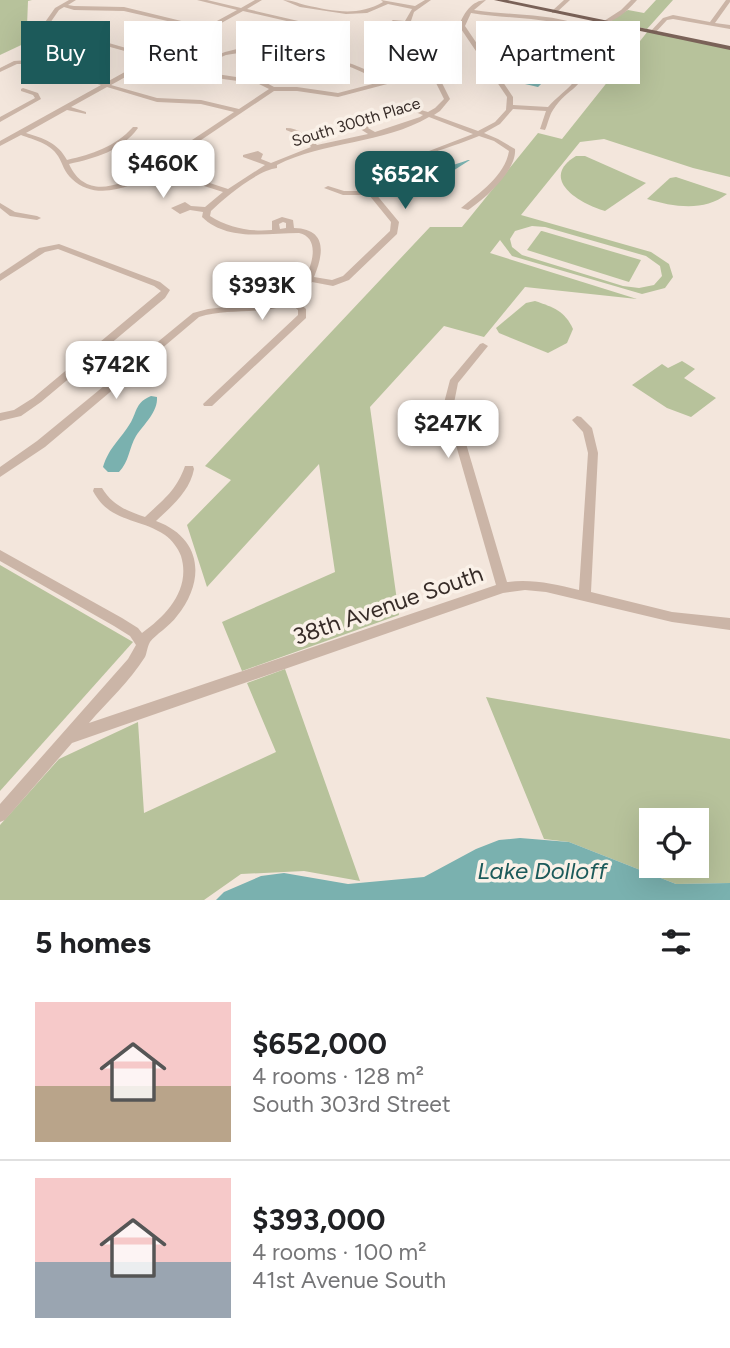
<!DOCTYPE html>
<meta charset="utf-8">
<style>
body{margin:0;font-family:Figtree,sans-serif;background:#f2f2f2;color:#202124;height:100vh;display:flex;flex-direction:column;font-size:26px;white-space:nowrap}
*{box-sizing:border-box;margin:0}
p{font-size:23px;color:#757577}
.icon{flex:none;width:38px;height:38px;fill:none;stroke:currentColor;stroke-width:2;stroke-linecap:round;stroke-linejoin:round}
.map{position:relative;height:900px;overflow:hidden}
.panel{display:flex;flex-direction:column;background:#fff;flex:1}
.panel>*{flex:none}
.guide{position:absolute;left:21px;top:21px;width:690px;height:63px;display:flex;gap:14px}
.fabs{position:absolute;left:639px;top:808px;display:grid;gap:14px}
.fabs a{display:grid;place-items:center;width:70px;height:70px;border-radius:0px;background:#fff;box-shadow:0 7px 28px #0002;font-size:35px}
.price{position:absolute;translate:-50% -60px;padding:0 16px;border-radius:14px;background:#fff;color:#222;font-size:23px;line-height:46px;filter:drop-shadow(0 2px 4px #0008)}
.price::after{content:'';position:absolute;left:50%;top:42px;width:21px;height:16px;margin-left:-10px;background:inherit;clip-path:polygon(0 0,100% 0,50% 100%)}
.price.active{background:#1c5a5a;color:#fff}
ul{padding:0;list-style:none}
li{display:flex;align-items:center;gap:21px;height:175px;padding:0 35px}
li+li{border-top:2px solid #e0e0e0}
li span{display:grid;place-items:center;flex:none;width:196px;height:140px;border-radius:0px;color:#555}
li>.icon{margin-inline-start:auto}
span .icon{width:84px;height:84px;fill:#fffc;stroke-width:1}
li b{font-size:30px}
h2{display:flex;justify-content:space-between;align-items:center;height:84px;padding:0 35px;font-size:30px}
.chip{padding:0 24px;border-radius:0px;background:#fff;box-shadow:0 7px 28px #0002;font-size:24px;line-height:63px}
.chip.active{background:#1c5a5a;color:#fff}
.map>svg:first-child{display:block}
</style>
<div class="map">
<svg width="730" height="900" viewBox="0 0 730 900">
<rect width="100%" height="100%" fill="#f3e6dc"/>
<!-- green -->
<g fill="#b7c29b" fill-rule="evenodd">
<polygon points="0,0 32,0 28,1 27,26 24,35 34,39 0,55"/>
<polygon points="656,0 673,0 647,29 608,20 628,10 644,13"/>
<path d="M 648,31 L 730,48 L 730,177 L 693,168 L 604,139 L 580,142 L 521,215 L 651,252 L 669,264 L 673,277 L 665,288 L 642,294 L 512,256 L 500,240 L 490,253 L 637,299 L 525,287 L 484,337 L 444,326 L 370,407 L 399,615 L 242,671 L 222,622 L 335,572 L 319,464 L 207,587 L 187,525 L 231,480 L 205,466 L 430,227 L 462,227 L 538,133 L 562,139 ZM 532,226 L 545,227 L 646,256 L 660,266 L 662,276 L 654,285 L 639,288 L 623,286 L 522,255 L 512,247 L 510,239 L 515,231 Z"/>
<path d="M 576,156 L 585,156 L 646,183 L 605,211 C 580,204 538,179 576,156 Z"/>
<path d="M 676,177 L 727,194 C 704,212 674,207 647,199 L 670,178 Z"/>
<polygon points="541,231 542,231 641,260 629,282 527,250"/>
<path d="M 535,301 C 553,307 565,311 573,329 L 567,343 L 548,353 L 499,333 L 496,328 L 526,303 Z"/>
<polygon points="682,361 695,369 684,378 716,398 691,417 667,408 632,385 662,364 668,368"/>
<polygon points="0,565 133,642 0,791"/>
<polygon points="285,669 360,881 304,871 241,874 204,900 0,900 0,825 59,759 138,722 144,813 276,752 247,683"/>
<path d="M 486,697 L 730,739 L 730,883 L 676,884 L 569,842 L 544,839 ZM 651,821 L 696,821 L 696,866 L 651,866 Z"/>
</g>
<!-- water -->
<g fill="#7ab1af">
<path d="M 526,26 L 548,27 L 565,38 L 552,73 L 538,87 L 525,84 L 519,70 L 506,58 L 519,55 L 505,56 C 493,41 511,29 526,26 Z"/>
<path d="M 468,160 L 470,160 L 448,174 L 437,186 L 421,193 L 412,190 C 417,171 451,167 468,160 Z"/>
<path d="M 151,396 L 157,397 C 158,412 144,424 136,436 C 129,448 129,462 119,472 L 108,472 L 103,467 C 109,447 121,439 131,422 C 137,411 136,402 151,396 Z"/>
<polygon points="520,838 569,842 676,884 730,883 730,900 216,900 224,892 261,876 284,873 348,884 424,877 476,849 499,840"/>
</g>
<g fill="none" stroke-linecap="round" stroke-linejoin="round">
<!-- minor -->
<g fill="#cbb5a7" fill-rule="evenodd">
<path d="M 69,0 L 76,0 L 68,5 L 74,6 L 124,7 L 206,27 L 237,10 L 197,0 L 207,0 L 241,8 L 255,0 L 262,0 L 247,9 L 320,26 L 317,28 L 243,11 L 160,57 L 190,66 L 225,52 L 241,48 L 274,47 L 308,53 L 352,64 L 374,73 L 386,80 L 432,76 L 422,55 L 400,55 L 364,42 L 369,41 L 401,51 L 420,51 L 408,26 L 401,29 L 386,25 L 393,20 L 405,21 L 412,9 L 388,4 L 367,13 L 346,14 L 300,7 L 283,0 C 291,0 298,3 305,5 C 333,11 357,17 383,2 L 381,0 L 415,6 L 425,0 L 431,0 L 414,12 L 411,21 L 433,24 L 430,26 L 413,25 L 450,99 L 440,111 L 434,115 L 478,131 L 495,122 L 506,110 L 507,97 L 459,26 C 463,14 472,0 486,0 L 474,10 C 515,17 568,11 603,37 L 601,42 L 587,55 C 585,92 569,85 553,110 C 549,116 548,124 545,130 L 540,129 L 546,111 L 513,109 L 500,124 L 484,133 L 498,139 L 515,149 C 517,170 485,199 468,210 L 461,208 C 479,193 505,176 509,151 L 494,141 L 479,136 C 446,150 403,159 375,181 L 375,193 L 399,222 L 397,234 L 349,280 L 333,286 L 312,282 L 297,301 L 306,309 L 306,318 L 212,406 L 204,406 L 203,404 L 298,315 L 298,310 L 291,304 C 261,315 229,308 199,317 L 45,447 L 0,477 L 0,467 L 37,441 L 193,313 L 208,309 L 233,306 L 235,297 L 246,291 L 258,295 L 259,305 C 270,305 283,304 291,297 C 306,285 327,239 299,233 C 267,233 228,242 202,217 L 203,212 L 190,210 L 180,214 L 171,208 L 185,202 L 191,206 L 205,207 L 223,192 L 157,171 C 133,187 96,202 72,179 C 64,172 63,164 58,156 C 50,143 34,140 21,135 L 0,146 L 0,141 L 101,85 L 28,64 L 17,64 L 0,72 L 0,68 L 14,61 L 28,60 L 105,83 L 150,58 L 45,29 L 24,26 L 27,24 L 43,25 L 55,8 ZM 64,7 L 74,10 L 124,11 L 202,29 L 154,56 L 132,50 L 145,40 L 145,38 L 141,38 L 126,48 L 81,35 L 95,28 L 95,26 L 91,26 L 75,34 L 48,26 L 59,10 ZM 471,13 C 513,20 559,15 597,38 L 596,40 L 581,55 C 579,87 567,86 548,107 L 513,105 L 513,97 L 465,26 ZM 257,50 C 296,51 347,60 380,82 L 338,93 L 297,87 L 274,87 L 263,81 L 223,75 L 196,68 L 226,55 ZM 156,60 L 223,79 L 259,84 L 269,89 L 239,109 L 201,100 L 157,98 L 111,85 ZM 434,79 L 444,99 L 435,108 L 428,112 L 417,109 L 415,104 C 410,101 406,102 403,106 L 405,113 L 410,114 L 415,112 L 423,115 L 420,117 L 375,132 L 368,128 L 371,124 L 368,121 L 354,123 L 354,125 L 368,134 L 317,145 C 308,136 299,128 286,128 L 286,130 L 301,136 L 311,147 L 271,163 L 261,159 L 263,154 L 258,151 L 243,155 L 243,157 L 265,165 L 228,189 L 161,167 L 274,91 L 297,91 L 338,97 L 391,83 ZM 107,87 L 157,102 L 201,104 L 234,112 C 216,124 198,136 180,148 C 152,167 92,215 69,164 C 96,158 121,151 138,128 L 137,127 L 133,127 C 115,147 92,154 67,160 C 58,143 43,138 26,133 L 67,110 L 86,114 L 86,112 L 71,107 ZM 429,117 L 473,134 L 380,170 L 367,180 L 367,191 L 344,191 L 328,186 L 324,188 L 343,195 L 369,195 L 391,222 L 390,231 L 343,276 L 332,280 L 314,277 C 324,253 327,229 294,228 L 293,220 L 282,217 L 272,221 L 272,230 C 250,232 229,228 210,216 L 211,211 C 224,198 258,170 277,168 L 277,165 C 324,141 383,144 429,117 ZM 283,222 L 286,223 L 286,228 L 280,229 L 279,224 ZM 247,297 L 251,298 L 251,306 L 242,306 L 242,300 Z"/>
<polygon points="564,0 570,0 556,13 552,13 552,11"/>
<path d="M 631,0 L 637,0 C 628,10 617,21 604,23 L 604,21 L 621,10 Z"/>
<polygon points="726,0 730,0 730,2 715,23 730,25 730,29 673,19 667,20 655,33 650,32 663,18 673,15 710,22"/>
<polygon points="23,88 38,93 41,99 0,122 0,117 35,98 33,95 21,91 21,89"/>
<polygon points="0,203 15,212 37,216 41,218 37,220 10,216 0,208"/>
<polygon points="59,244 160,282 170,290 165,298 41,402 21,416 0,421 0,413 14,410 33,398 161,291 154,286 58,249 45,252 0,281 0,274 39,248"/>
<path d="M 483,343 L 488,346 L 458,383 L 454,403 L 507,582 C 533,579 554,584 579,590 L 588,453 L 583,432 L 572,420 L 577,416 L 581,417 L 592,428 L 598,453 L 591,592 L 672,612 L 730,618 L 730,630 L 672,622 L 546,592 L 525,590 L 503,593 L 72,743 L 5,820 L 0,822 L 0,804 L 128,659 L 136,645 L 130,636 L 114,626 L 0,561 L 0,550 L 122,618 L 138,628 L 142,633 C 167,615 191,589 181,556 C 178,548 172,540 165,535 C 138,517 110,523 93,491 L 94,488 L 102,488 C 112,505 127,511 145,517 C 164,499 176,491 185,466 L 193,466 L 194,469 C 190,491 172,506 156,521 C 202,538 206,580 177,616 C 170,626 155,635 150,642 C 147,647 147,653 145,657 C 130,681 107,702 89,723 L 496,585 L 444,403 L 450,380 L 480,344 Z"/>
</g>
<!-- major -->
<polygon fill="#7a6258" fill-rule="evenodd" points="494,0 507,0 730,46 730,50"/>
</g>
<g text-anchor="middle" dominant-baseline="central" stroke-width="7" stroke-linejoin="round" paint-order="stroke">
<!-- far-street labels -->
<g font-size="16" fill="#372c28" stroke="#faf1e8">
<text transform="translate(356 122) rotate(-17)">South 300th Place</text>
</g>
<!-- near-street labels -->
<g font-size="23" fill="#372c28" stroke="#faf1e8">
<text transform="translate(388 605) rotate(-19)">38th Avenue South</text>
</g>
<!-- near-water labels -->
<g font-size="24" font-style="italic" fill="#1c5a5a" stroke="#faf1e8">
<text x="542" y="870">Lake Dolloff</text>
</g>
</g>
</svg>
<div class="fabs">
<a><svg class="icon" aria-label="locate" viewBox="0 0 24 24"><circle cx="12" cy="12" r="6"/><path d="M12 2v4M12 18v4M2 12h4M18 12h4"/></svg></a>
</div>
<b class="price" style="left:163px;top:200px">$460K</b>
<b class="price active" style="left:405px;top:211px">$652K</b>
<b class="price" style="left:262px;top:322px">$393K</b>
<b class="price" style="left:116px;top:401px">$742K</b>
<b class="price" style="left:448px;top:460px">$247K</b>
<div class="guide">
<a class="chip active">Buy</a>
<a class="chip">Rent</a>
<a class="chip">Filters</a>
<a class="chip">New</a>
<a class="chip">Apartment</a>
</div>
</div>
<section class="panel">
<h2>5 homes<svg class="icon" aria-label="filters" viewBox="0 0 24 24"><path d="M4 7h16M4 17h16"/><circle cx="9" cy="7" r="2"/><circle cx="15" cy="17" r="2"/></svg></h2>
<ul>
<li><span style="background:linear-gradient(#f6c9c9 60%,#b9a48a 0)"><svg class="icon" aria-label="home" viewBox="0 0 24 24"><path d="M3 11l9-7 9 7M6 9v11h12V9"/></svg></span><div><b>$652,000</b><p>4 rooms · 128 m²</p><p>South 303rd Street</p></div></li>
<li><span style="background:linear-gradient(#f6c9c9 60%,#9aa5b1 0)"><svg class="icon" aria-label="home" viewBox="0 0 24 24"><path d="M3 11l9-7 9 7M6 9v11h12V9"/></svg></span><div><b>$393,000</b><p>4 rooms · 100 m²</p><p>41st Avenue South</p></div></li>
</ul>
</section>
